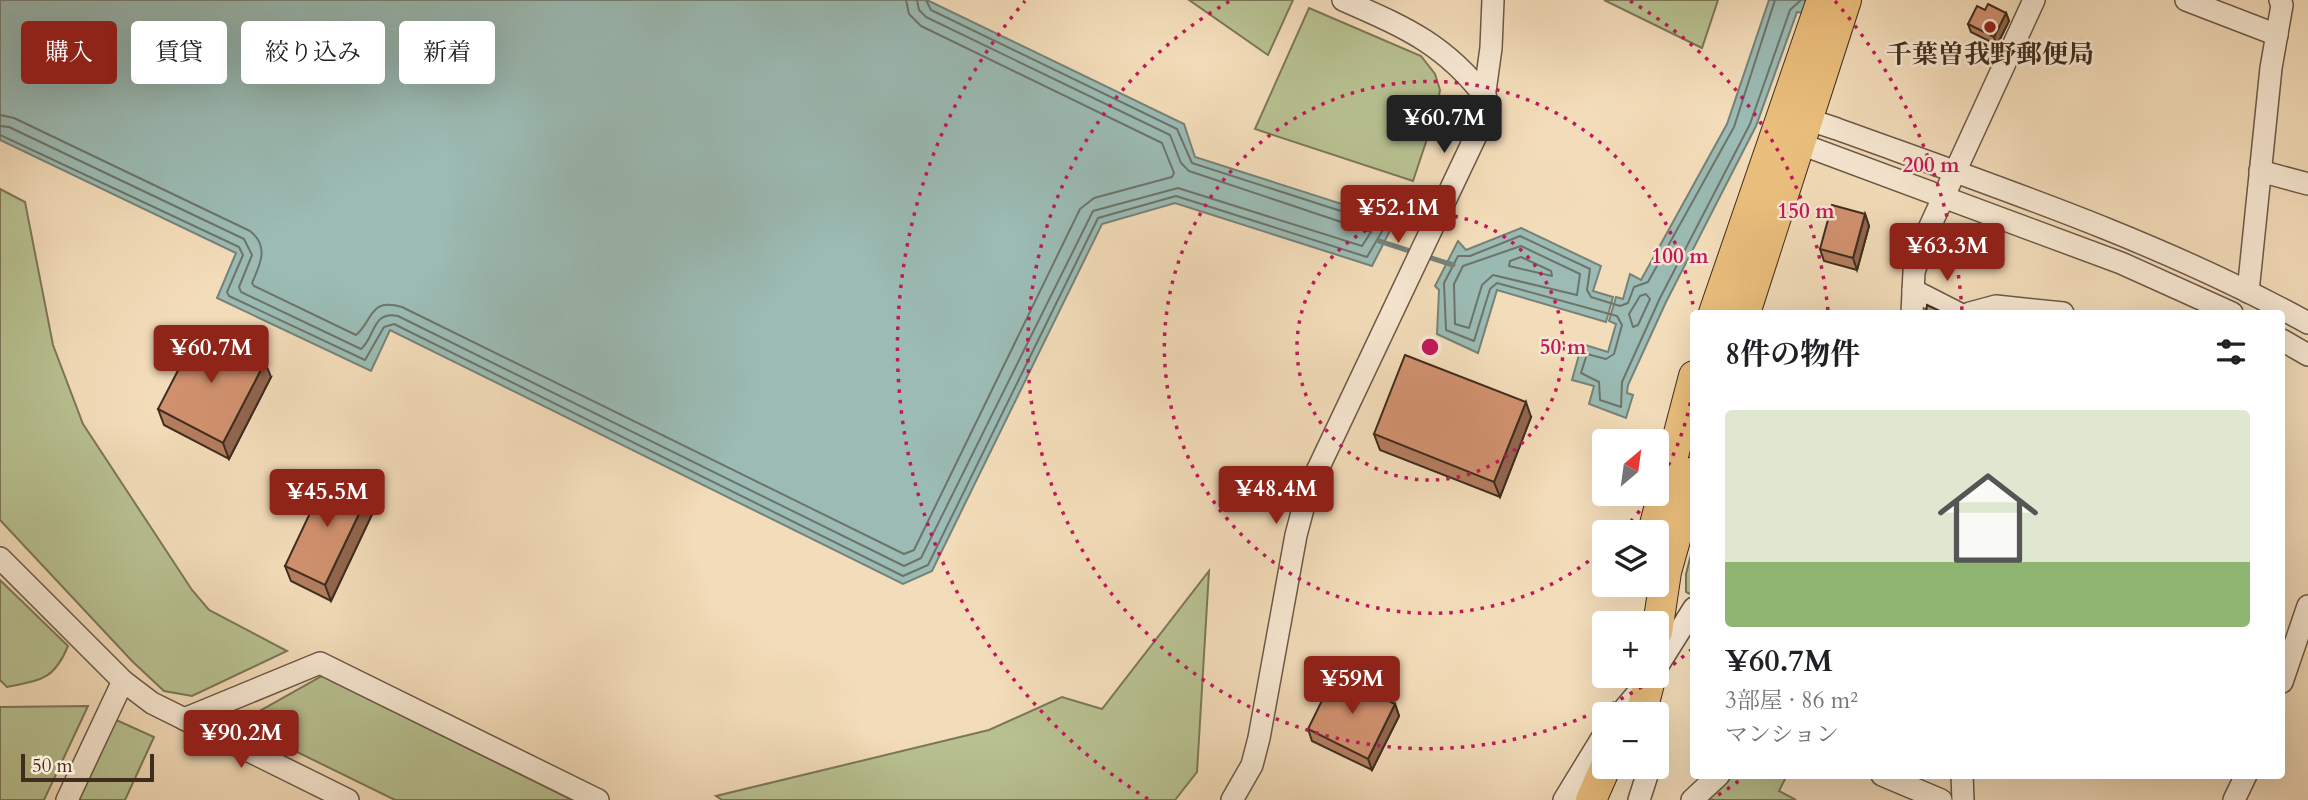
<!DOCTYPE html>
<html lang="ja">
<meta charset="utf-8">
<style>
body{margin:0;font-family:Cardo,"Noto Serif JP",serif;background:#f2f2f2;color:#202124;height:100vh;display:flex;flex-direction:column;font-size:26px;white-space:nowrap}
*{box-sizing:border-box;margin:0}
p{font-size:23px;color:#757577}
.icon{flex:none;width:38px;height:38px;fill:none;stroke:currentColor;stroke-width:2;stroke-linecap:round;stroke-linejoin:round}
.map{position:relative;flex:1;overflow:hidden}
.side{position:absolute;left:1690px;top:310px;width:595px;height:469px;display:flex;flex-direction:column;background:#fff;border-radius:7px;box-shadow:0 7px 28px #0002}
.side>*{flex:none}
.top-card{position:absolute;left:21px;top:21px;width:665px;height:63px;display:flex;gap:14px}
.needle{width:46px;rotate:29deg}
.controls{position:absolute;left:1592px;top:429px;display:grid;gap:14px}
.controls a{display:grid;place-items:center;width:77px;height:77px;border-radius:7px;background:#fff;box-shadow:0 7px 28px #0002;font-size:35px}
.scale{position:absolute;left:21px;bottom:18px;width:133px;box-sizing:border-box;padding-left:7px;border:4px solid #3f2d1f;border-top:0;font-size:19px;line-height:24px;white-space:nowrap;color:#3f2d1f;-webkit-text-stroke:5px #f7e8d2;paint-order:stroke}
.price{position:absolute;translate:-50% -60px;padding:0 16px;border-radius:7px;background:#8f2418;color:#fff;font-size:23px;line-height:46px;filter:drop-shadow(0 2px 4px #0008)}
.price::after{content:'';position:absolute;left:50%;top:42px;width:21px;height:16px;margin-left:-10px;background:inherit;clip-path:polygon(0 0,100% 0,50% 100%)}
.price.on{background:#222;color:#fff}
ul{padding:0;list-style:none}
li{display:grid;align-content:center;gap:14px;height:371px;padding:0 35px}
li span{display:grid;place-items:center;height:217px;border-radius:7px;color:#555}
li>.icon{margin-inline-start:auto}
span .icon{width:126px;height:126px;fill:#fffc;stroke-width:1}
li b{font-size:30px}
h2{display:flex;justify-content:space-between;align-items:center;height:84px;padding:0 35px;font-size:30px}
.pill{padding:0 24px;border-radius:7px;background:#fff;box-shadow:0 7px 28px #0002;font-size:24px;line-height:63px}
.pill.on{background:#8f2418;color:#fff}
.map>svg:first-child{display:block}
</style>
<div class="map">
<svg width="2308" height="800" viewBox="0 0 2308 800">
<rect width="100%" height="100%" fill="#f3dcb9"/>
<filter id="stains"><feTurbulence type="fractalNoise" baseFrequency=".00286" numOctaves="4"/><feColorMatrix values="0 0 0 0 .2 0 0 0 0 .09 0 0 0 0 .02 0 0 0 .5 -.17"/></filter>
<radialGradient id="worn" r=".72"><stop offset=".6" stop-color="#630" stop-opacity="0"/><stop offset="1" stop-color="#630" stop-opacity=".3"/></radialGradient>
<!-- green -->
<g fill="#b8c191" stroke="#7c7758" stroke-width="2">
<polygon points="1189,0 1293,0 1268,55"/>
<polygon points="1604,0 1718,0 1702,48"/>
<polygon points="1309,8 1421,56 1435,74 1440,90 1436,112 1413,181 1255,129"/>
<polygon points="0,189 25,202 53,345 83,424 192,590 209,610 287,651 192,696 164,691 132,661 0,520"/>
<polygon points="1694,543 1694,592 1692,595 1686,592 1686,574"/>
<polygon points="1209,571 1197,772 1175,800 722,800 716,796 989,730 1062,697 1102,709"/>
<path d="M 0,580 L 68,646 C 54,680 41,680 7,687 L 0,680 Z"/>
<polygon points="322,676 572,800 395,800 238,723"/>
<polygon points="88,706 44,800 0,800 0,707"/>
<polygon points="114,719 154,737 125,800 76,800"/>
<polygon points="1727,775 1787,775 1779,791 1796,800 1701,800"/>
</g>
<!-- water -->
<g fill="#9bbbb4" stroke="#768278" stroke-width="2">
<polygon points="0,0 927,0 1184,124 1195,157 1395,221 1372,266 1175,203 1102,224 932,571 903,584 390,330 371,371 217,298 236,253 0,140"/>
<polygon points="1769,0 1808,0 1804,13 1797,12 1756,126 1666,302 1628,385 1627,393 1633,395 1626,418 1589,404 1594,386 1572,380 1582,344 1608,352 1616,324 1609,321 1616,297 1623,299 1630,274 1641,280 1727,124"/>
<polygon points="1521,228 1601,266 1593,291 1613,297 1606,322 1497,290 1478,353 1437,334 1439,290 1435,286 1458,241 1466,250"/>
</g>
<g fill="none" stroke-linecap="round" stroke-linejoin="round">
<!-- shore -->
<g stroke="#6d746a" stroke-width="2">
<polyline points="1775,0 1734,127 1648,282 1634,287 1628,303 1620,306 1591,297 1587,290 1590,269 1520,236 1470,256 1458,256 1444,283 1446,330 1474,341 1490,289 1497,283 1617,316 1622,325 1614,354 1606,359 1587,354 1581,373 1599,382 1600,400 1621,407 1622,382 1660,298 1750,124 1790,10 1801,0"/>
<path d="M 0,115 L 14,118 L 250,231 C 269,246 261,263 252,283 L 254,286 L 356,335 C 373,321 369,297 402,307 L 904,554 L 914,550 L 1080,209 L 1094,198 L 1172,177 L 1174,173 L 1162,143 L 921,26 L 909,14 L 906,0"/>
<path d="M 0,126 L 9,127 L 244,239 L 252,255 L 239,287 L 241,292 L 361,349 C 375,338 372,310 398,316 L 904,566 L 921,558 L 1093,211 L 1178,188 L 1362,246 L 1371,232 L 1189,171 L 1181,163 L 1170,135 L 926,17 L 919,10 L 917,0"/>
<polyline points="0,135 239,247 243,255 227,292 229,296 365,360 384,327 394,324 903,576 928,565 1098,218 1176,196 1367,257 1384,228 1381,224 1192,163 1177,129 931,10 926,0"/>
<polygon points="1521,246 1580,274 1577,295 1493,275 1482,285 1469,328 1455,324 1454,284 1463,266"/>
<polygon points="1521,257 1551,271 1552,276 1509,266 1510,261"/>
<polygon points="1646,294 1650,299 1638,325 1633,327 1629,314 1640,296"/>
</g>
<!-- stream -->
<g stroke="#768278" stroke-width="5">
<polyline points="1379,241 1416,253"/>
<polyline points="1425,256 1453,265"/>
</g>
<!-- minor casing -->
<g stroke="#6c5946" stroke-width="24">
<g id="minor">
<path d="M 1343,0 C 1404,27 1444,43 1486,98"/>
<polyline points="2186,0 2277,35"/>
<path d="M 1795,120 L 1807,119 L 1837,129 C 1997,187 2159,241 2308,323"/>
<polyline points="1791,135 1798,143 2121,263 2232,313"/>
<polyline points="2260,171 2308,184"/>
<polyline points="1913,290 1958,313"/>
<polyline points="2248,292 2271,68 2282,5 2280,0"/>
<polyline points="1912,313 1914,272 1926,235 2034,0"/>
<polyline points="1970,313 1996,306 2063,313"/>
<polyline points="2282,340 2308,355"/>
<polyline points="0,558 123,681 152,703 348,800"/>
<polyline points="1657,667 1694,608"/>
<polyline points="2282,682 2308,606"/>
<polyline points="1620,714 1646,683"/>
<polyline points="184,719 320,663 598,800"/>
<polyline points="1882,775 1941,800"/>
<polyline points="1962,775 1963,800"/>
<polyline points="67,800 123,681"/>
<polyline points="1232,800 1252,765 1259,738 1296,535 1308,490 1480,127 1491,48 1493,0"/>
<polyline points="1564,800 1605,733"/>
<polyline points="1639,800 1650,766"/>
<polyline points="1692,800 1719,775"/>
<polyline points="2234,800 2246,775"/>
</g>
</g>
<!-- highway casing -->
<g stroke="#3f2d1f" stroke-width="32">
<g id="highway">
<polyline points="1714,313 1822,0"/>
<polyline points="1745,313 1846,0"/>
<polyline points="1653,532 1694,376"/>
<polyline points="1657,632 1666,572 1694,472"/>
<polyline points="1641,714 1651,676"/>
<polyline points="1591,800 1606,766"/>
</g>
</g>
<!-- minor -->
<use href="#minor" stroke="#f7e8d2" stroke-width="21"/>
<!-- highway -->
<use href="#highway" stroke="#eabe7c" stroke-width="30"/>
</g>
<!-- wall -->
<g fill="#b47d5f" stroke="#3f2d1f" stroke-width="2">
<polygon points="1985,10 2006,13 2009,21 1997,45 1971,32 1968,24"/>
<polygon points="1865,214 1869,226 1857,270 1824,261 1820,249"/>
<polygon points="271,377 229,459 164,425 158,409"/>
<polygon points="1531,417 1500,497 1380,450 1374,434"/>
<polygon points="375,508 331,601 291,581 285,566"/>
<polygon points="1395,704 1399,716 1372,770 1312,741 1308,729"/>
</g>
<!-- shaded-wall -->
<g fill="#92664e" stroke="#3f2d1f" stroke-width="2">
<polygon points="2006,13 2009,21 1997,45 1994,37"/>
<polygon points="1865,214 1869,226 1857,270 1853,258"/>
<polygon points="265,362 271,377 229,459 223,443"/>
<polygon points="1526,402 1531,417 1500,497 1494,482"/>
<polygon points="369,493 375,508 331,601 325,585"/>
<polygon points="1395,704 1399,716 1372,770 1368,759"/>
</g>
<!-- building -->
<g fill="#d1916f" stroke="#3f2d1f" stroke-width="2">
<polygon points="1988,4 2006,13 1994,37 1968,24 1977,6 1985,10"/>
<polygon points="1832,205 1865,214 1853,258 1820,249"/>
<polygon points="1927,305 1944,313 1926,313"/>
<polygon points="200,328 265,362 223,443 158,409"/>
<polygon points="1405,355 1526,402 1494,482 1374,434"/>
<polygon points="329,473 369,493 325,585 285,566"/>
<polygon points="1335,674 1395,704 1368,759 1308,729"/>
</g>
<!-- distance rings -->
<g fill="none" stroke="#c2185b" stroke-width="3.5" stroke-dasharray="3.5 7">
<circle cx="1430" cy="347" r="133"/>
<path d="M1694 382A266 266 0 0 1 1658 484M1652 494A266 266 0 0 1 1621 532M1605 548A266 266 0 1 1 1694 312"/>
<path d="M1692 649A400 400 0 1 1 1230 1M1630 1A400 400 0 0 1 1828 312"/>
<path d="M1747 775A533 533 0 0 1 1712 799M1148 799A533 533 0 0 1 1025 1M1835 1A533 533 0 0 1 1962 310"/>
</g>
<!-- markers -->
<circle fill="#8f2418" stroke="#f7e8d2" stroke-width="2.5" cx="1990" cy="27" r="7"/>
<g text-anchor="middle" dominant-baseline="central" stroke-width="5" stroke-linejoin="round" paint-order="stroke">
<!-- poi labels -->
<g font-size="26" font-weight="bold" fill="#3f2d1f" stroke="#f7e8d2">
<text x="1990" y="54">千葉曽我野郵便局</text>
</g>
</g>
<circle cx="1430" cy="347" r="10" fill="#c2185b" stroke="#f7e8d2" stroke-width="3.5"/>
<g font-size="21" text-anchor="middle" font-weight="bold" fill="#c2185b" stroke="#f7e8d2" stroke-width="5" stroke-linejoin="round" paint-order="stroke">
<text x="1931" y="172">200 m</text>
<text x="1806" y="218">150 m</text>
<text x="1680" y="263">100 m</text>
<text x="1563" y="354">50 m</text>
</g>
<rect width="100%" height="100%" filter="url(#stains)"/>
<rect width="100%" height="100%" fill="url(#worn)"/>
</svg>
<div class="controls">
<a><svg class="needle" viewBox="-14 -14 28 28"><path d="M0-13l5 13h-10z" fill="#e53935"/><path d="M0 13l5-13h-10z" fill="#757577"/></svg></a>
<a><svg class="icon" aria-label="layers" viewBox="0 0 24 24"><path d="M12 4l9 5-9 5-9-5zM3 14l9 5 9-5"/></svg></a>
<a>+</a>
<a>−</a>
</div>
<div class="scale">50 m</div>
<b class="price on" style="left:1444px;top:155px">¥60.7M</b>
<b class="price" style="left:1398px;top:245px">¥52.1M</b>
<b class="price" style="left:1947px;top:283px">¥63.3M</b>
<b class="price" style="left:211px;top:385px">¥60.7M</b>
<b class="price" style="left:1276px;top:526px">¥48.4M</b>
<b class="price" style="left:327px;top:529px">¥45.5M</b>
<b class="price" style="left:1352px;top:716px">¥59M</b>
<b class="price" style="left:241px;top:770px">¥90.2M</b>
<div class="top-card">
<a class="pill on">購入</a>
<a class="pill">賃貸</a>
<a class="pill">絞り込み</a>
<a class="pill">新着</a>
</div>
<section class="side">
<h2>8件の物件<svg class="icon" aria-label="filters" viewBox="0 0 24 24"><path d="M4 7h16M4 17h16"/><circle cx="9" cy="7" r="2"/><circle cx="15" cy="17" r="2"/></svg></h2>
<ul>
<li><span style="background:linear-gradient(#dfe7d0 70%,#8fb573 0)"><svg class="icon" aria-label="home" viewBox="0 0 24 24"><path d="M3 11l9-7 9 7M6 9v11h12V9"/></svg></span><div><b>¥60.7M</b><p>3部屋 · 86 m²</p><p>マンション</p></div></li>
</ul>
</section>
</div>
